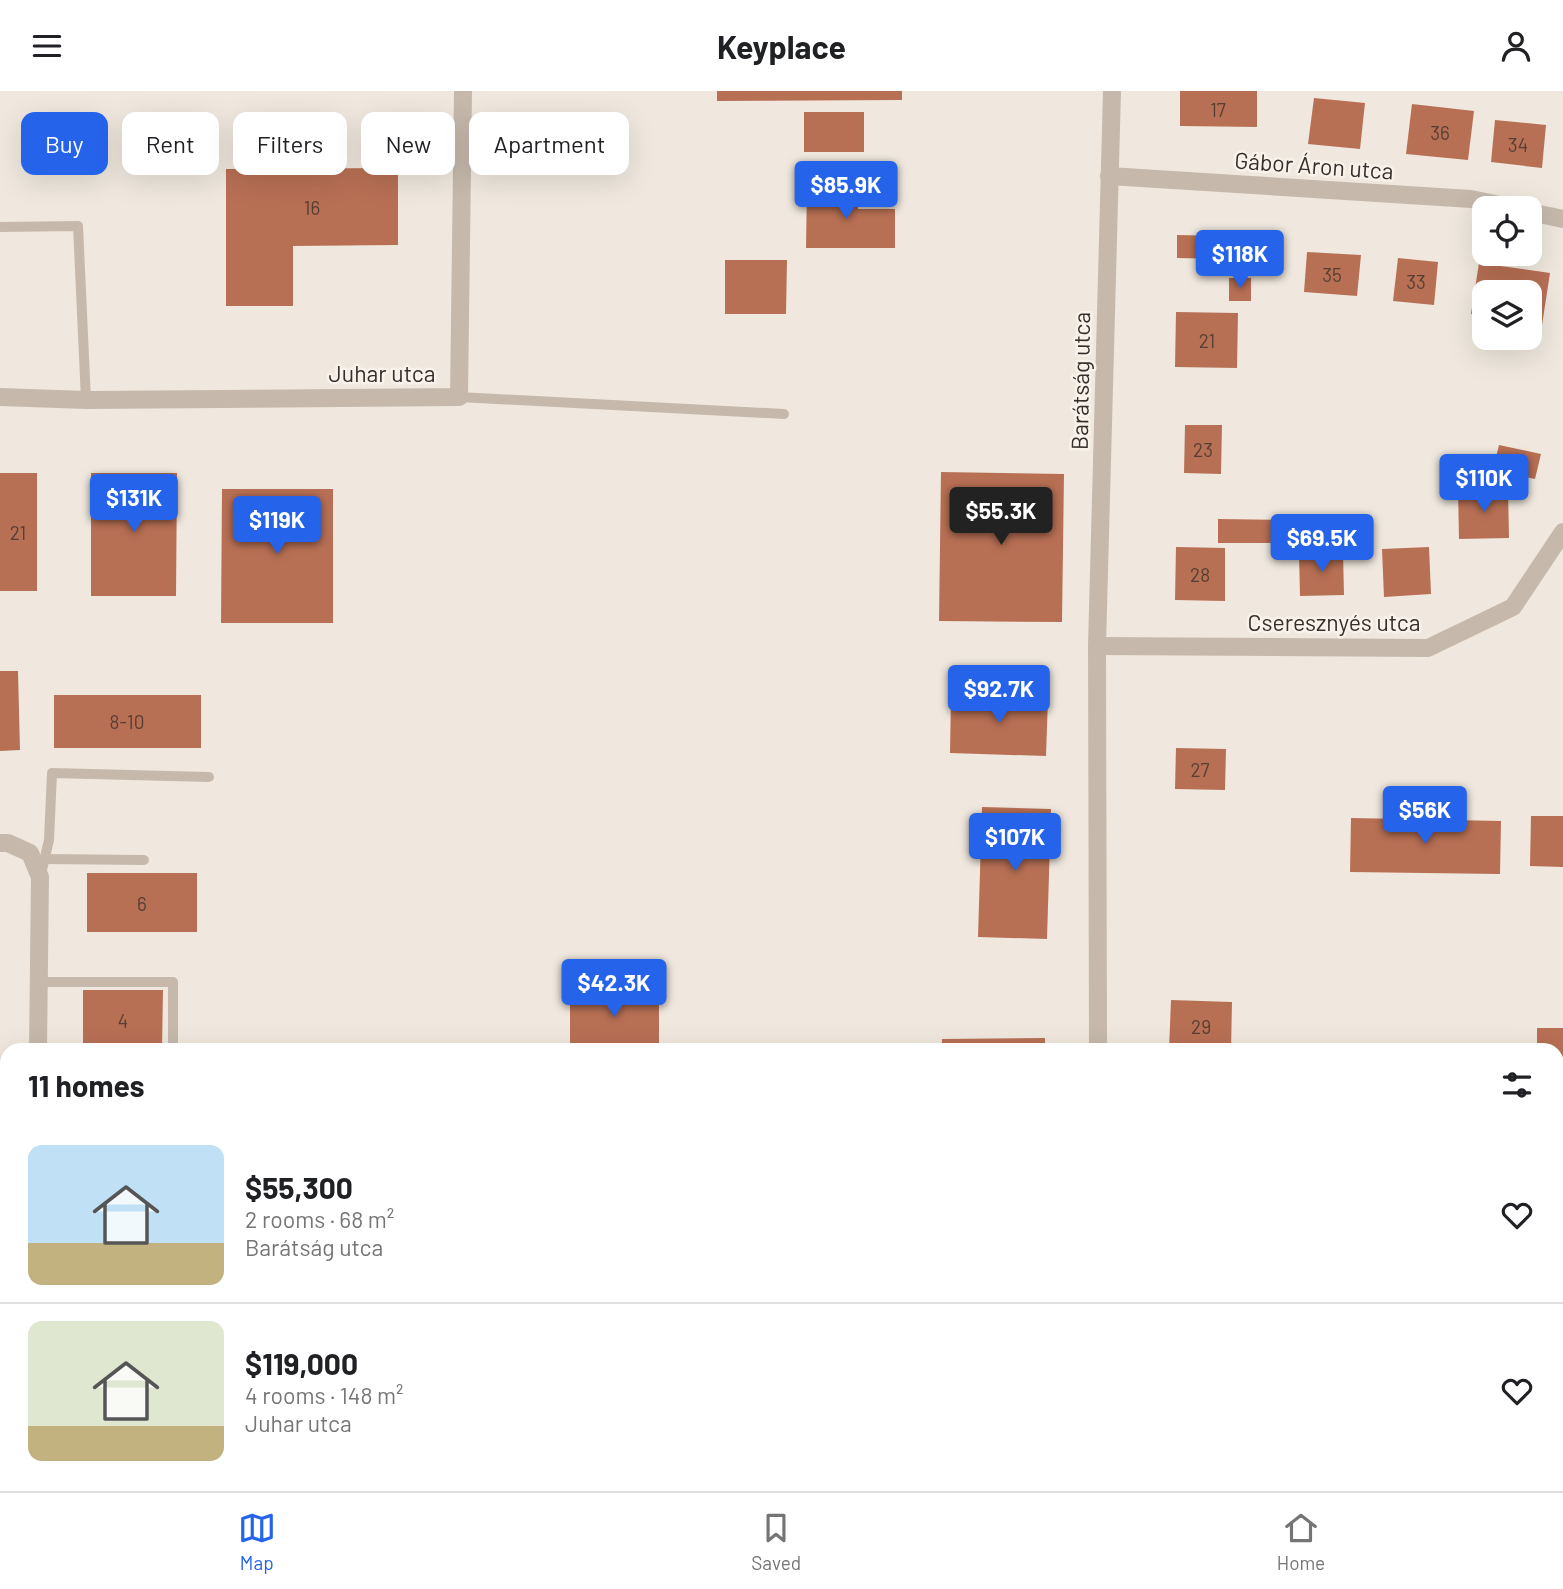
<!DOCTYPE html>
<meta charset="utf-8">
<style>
body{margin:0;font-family:Barlow,sans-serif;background:#f2f2f2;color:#202124;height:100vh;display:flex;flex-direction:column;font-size:26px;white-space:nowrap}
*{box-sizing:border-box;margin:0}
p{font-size:23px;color:#757577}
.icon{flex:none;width:38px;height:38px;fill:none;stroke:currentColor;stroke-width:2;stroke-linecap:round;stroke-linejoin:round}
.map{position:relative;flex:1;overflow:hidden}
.panel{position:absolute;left:0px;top:952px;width:1564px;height:448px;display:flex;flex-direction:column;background:#fff;border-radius:21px 21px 0 0;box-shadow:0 7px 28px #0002}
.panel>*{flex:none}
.hud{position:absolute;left:21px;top:21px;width:700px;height:63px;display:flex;gap:14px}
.fabs{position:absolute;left:1472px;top:105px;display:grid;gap:14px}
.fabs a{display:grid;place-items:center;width:70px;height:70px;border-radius:14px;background:#fff;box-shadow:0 7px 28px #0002;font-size:35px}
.price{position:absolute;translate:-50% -60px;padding:0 16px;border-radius:7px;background:#2563eb;color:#fff;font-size:23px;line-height:46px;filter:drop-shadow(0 2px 4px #0008)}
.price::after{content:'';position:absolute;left:50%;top:42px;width:21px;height:16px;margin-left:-10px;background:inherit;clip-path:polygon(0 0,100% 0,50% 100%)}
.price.on{background:#222;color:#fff}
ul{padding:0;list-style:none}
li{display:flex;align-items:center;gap:21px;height:175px;padding:0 28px}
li+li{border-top:2px solid #e0e0e0}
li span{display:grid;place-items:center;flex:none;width:196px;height:140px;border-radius:14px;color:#555}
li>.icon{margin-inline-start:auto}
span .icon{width:84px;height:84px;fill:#fffc;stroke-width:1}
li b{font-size:30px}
h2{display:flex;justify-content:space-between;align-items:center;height:84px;padding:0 28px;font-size:30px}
.tag{padding:0 24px;border-radius:14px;background:#fff;box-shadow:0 7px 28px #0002;font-size:24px;line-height:63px}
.tag.on{background:#2563eb;color:#fff}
header{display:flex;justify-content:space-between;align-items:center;height:91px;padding:0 28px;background:#fff;font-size:32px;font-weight:700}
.tab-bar{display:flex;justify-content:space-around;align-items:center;height:98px;border-top:2px solid #e0e0e0;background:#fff;font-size:19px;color:#757577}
.tab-bar a{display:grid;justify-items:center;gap:4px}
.tab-bar .on{color:#2563eb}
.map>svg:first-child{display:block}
</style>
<header><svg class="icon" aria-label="menu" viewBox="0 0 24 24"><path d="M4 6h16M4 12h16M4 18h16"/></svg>Keyplace<svg class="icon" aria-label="person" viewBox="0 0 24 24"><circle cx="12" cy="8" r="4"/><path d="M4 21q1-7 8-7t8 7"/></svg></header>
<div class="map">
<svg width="1563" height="1400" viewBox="0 0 1563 1400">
<rect width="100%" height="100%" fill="#f0e8de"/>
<!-- building -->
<g fill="#b87054">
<polygon points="717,0 902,0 902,9 717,10"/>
<polygon points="1180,0 1257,0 1257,36 1180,35"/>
<polygon points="1314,7 1365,12 1360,58 1308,53"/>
<polygon points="1412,13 1474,20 1468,69 1406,63"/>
<rect x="804" y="21" width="60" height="40"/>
<polygon points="1495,29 1546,34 1542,77 1491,71"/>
<polygon points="398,77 398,154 293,155 293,215 226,215 226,78"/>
<polygon points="807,95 858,95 858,118 895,118 895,157 806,157"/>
<polygon points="1177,144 1224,145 1224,168 1177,167"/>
<polygon points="1307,161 1361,164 1357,205 1304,201"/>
<polygon points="1398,167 1438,171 1434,214 1393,210"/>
<polygon points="725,169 787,169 786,223 725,223"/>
<polygon points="1479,172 1550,182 1542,234 1530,232 1530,201 1484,201 1484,225 1471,223"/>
<rect x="1229" y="187" width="22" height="23"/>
<polygon points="1176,221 1238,222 1237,277 1175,276"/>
<polygon points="1185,334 1222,334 1221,383 1184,382"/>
<polygon points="1499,354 1541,363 1535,388 1493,379"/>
<polygon points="941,381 1064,383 1062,531 939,530"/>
<rect x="0" y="382" width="37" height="118"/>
<polygon points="91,382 177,382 176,505 91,505"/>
<polygon points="222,398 333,398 333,532 221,532"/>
<polygon points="1508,398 1509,447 1459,448 1458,399"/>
<polygon points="1218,428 1286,429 1286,452 1218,452"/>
<polygon points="1176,456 1225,457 1225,510 1175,509"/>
<polygon points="1429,456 1431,503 1384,506 1382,458"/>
<polygon points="1343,461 1344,504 1300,505 1299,462"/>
<polygon points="0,580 18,580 20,659 0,660"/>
<rect x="54" y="604" width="147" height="53"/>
<polygon points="951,604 1048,607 1046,665 950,662"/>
<polygon points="1176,657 1226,658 1225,699 1175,698"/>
<polygon points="982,716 1051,718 1047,848 978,846"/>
<polygon points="1531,725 1563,725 1563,776 1530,775"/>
<polygon points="1351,727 1501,730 1500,783 1350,781"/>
<rect x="87" y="782" width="110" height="59"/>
<rect x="570" y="896" width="89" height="63"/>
<polygon points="83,899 163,899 162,959 83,959"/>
<polygon points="1171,909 1232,911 1231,959 1169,959"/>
<polygon points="1537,937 1563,937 1563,1091 1558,1091 1558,959 1537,959"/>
<polygon points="1045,947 1045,959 942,959 942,948"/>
<rect x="292" y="1393" width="45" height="7"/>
<rect x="380" y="1393" width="25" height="7"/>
<polygon points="474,1393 630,1393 630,1400 473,1400"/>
<polygon points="1164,1393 1229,1393 1228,1400 1164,1400"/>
<rect x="1436" y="1393" width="85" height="7"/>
</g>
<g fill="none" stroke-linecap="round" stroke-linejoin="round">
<!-- service -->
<g stroke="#c6b9ac" stroke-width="10">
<polyline points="0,136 78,135 86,309"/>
<polyline points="459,306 784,323"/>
<polyline points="44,768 144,769"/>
<polyline points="41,783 49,749 52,682 209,686"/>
<polyline points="39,891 173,891 173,959"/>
<polyline points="1558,1302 1563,1302"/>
<polyline points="0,1365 7,1365"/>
<polyline points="278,1400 279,1393"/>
</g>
<!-- minor -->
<g stroke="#c6b9ac" stroke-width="18">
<polyline points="1109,85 1471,108 1514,117"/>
<polyline points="1530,121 1563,128"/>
<polyline points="0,306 86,309 459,306 463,0"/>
<polyline points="1097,555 1428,557 1513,516 1563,441"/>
<polyline points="0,752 8,752 30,762 40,786 38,959"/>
<polyline points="1098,959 1097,555 1112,0"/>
<polyline points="0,1180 7,1180"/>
<polyline points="1558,1198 1563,1199"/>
<polyline points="1093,1400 1093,1393"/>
</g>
</g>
<g text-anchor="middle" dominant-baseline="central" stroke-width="5" stroke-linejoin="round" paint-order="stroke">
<!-- number labels -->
<g font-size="19" fill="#563e34">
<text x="1218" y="18">17</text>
<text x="1440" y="41">36</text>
<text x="1518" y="53">34</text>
<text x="312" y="116">16</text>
<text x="1332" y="183">35</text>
<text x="1416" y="190">33</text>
<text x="1207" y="249">21</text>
<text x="1203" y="358">23</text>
<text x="18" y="441">21</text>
<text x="1200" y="483">28</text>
<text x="127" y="630">8-10</text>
<text x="1200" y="678">27</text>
<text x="142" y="812">6</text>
<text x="123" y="929">4</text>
<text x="1201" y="935">29</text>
</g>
<!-- street labels -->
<g font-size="23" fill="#352e2a" stroke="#f8f2ea">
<text transform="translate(1314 74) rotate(4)">Gábor Áron utca</text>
<text x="382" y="282">Juhar utca</text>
<text transform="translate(1080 290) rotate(-89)">Barátság utca</text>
<text x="1334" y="531">Cseresznyés utca</text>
</g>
</g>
</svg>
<div class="fabs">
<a><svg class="icon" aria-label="locate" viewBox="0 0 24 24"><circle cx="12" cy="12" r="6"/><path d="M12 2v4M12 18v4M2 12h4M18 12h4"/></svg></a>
<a><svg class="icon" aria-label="layers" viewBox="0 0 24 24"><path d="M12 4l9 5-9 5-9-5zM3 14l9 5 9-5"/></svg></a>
</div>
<b class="price" style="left:846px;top:130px">$85.9K</b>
<b class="price" style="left:1240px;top:199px">$118K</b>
<b class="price" style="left:1484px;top:423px">$110K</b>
<b class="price" style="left:134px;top:443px">$131K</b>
<b class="price on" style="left:1001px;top:456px">$55.3K</b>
<b class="price" style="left:277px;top:465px">$119K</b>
<b class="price" style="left:1322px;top:483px">$69.5K</b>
<b class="price" style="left:999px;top:634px">$92.7K</b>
<b class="price" style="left:1425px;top:755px">$56K</b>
<b class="price" style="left:1015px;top:782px">$107K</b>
<b class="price" style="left:614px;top:928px">$42.3K</b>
<div class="hud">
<a class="tag on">Buy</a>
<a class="tag">Rent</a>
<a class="tag">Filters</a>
<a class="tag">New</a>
<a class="tag">Apartment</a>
</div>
<section class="panel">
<h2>11 homes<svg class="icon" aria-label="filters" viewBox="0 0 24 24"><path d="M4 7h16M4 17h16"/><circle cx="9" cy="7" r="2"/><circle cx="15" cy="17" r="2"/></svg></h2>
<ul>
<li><span style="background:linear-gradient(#bfe0f5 70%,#c2b280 0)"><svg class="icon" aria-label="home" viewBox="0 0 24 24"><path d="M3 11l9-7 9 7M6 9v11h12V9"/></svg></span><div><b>$55,300</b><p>2 rooms · 68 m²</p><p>Barátság utca</p></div><svg class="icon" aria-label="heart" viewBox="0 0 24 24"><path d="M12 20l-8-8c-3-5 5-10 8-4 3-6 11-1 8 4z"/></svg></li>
<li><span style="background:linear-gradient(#dfe7d0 75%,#c2b280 0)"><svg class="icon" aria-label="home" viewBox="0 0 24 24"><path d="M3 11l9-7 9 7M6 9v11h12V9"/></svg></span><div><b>$119,000</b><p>4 rooms · 148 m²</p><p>Juhar utca</p></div><svg class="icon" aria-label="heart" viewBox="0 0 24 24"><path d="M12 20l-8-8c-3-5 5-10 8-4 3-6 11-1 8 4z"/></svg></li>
</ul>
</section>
</div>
<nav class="tab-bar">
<a class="on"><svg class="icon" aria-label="map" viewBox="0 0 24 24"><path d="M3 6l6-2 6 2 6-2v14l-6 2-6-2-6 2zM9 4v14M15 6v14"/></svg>Map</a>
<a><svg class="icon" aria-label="saved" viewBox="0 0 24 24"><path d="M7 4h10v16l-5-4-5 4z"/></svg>Saved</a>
<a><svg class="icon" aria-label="home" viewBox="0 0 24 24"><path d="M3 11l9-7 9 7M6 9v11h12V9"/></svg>Home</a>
</nav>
